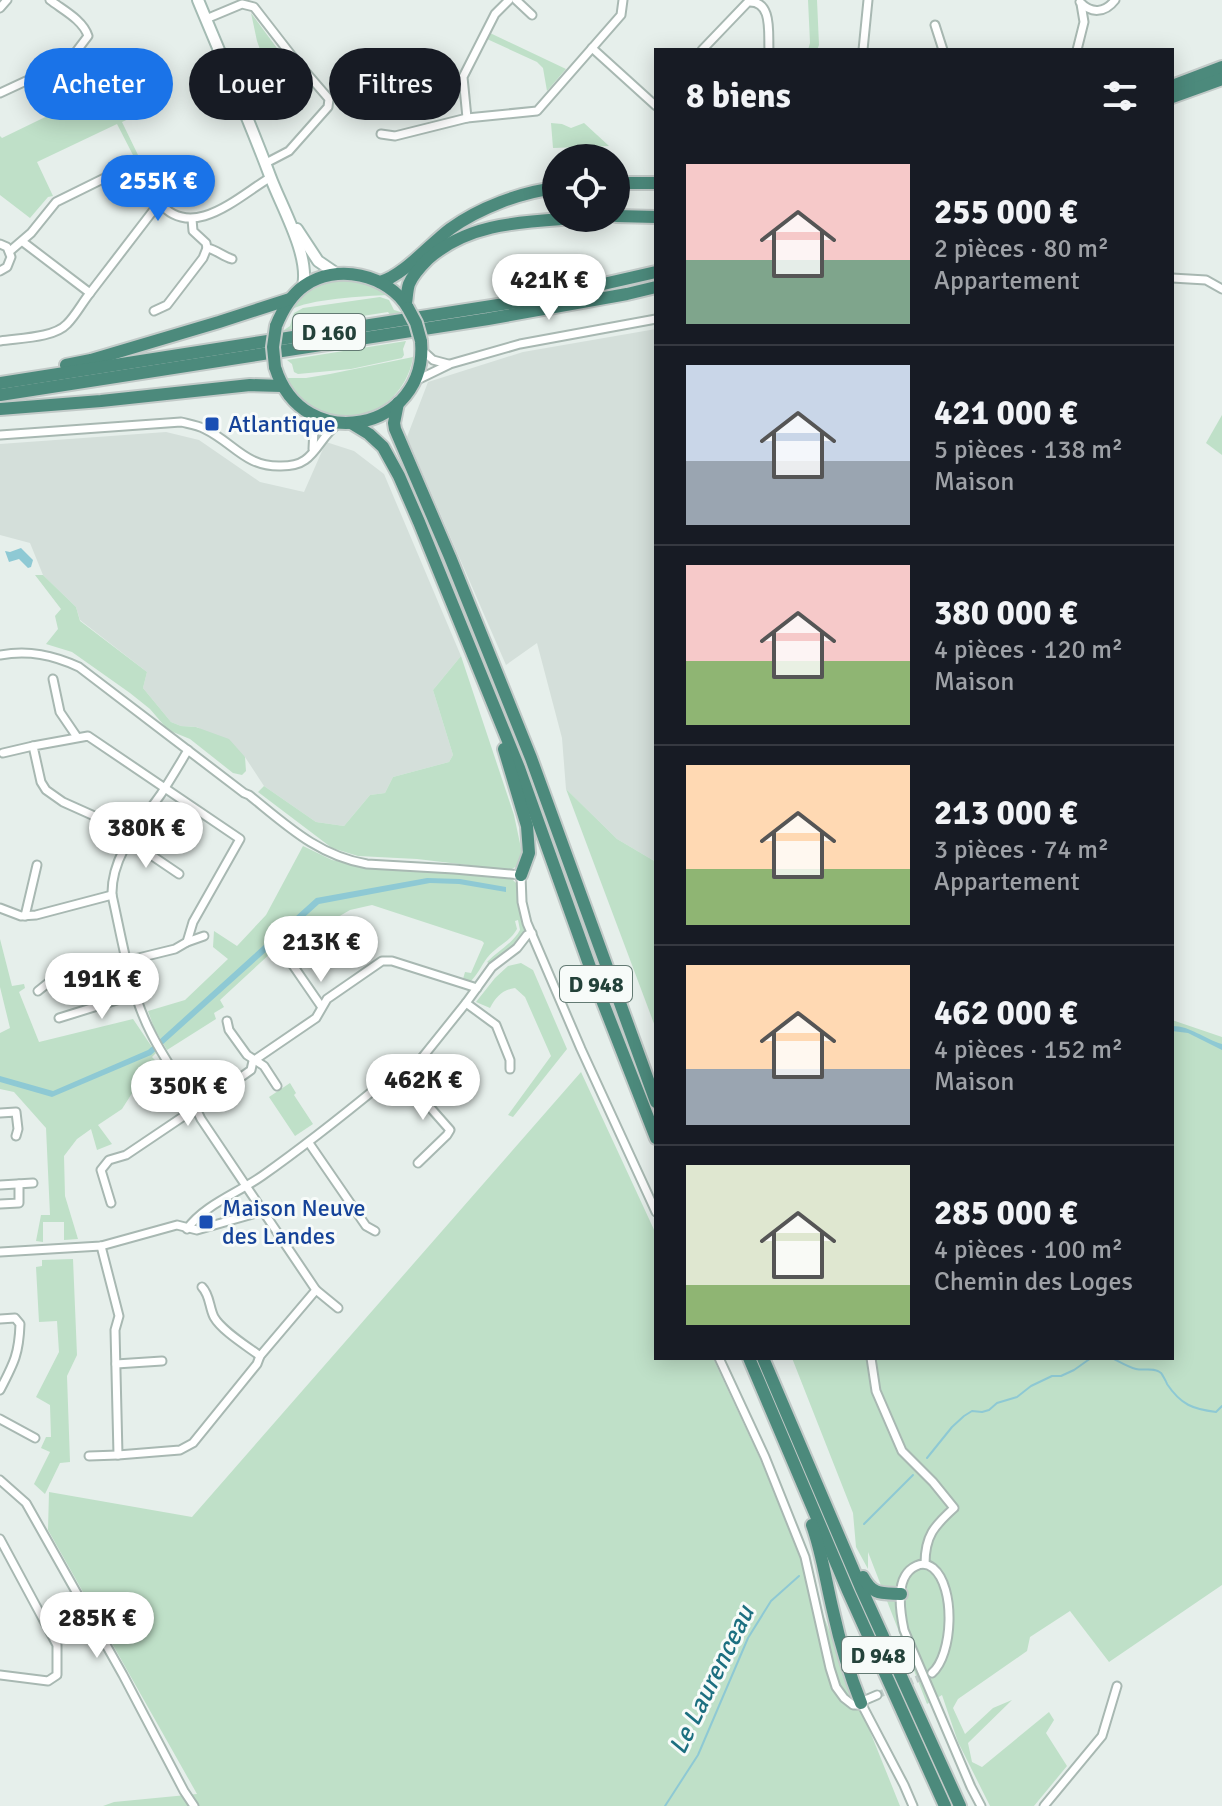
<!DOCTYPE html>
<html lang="fr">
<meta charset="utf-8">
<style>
body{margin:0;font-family:Signika,sans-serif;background:#242831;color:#f1f3f6;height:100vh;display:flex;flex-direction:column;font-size:30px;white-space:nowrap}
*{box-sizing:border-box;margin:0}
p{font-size:26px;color:#9ea1a6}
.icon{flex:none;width:44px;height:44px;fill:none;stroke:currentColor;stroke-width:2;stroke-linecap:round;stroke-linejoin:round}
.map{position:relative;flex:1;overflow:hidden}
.sheet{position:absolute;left:654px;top:48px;width:520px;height:1312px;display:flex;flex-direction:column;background:#171b24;border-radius:0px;box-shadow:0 4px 20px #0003}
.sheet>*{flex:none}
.guide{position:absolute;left:24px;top:48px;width:510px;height:72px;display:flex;gap:16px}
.fabs{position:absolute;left:542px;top:144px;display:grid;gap:16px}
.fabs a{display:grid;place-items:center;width:88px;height:88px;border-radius:50%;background:#171b24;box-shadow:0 4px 20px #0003;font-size:40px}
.price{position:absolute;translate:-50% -68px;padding:0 18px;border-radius:28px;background:#fff;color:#222;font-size:26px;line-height:52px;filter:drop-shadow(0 2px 4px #0008)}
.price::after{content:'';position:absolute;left:50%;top:48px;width:24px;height:18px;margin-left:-12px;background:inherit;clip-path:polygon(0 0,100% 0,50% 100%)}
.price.selected{background:#1a73e8;color:#fff}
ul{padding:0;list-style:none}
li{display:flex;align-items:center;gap:24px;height:200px;padding:0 32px}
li+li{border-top:2px solid #363941}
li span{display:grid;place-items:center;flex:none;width:224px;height:160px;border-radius:0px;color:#555}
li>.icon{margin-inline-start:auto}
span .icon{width:96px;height:96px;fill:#fffc;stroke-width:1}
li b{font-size:34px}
h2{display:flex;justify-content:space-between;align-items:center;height:96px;padding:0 32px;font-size:34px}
.pill{padding:0 28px;border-radius:36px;background:#171b24;box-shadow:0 4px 20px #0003;font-size:28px;line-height:72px}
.pill.selected{background:#1a73e8;color:#fff}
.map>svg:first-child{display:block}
</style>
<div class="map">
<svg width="1222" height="1806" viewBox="0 0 1222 1806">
<rect width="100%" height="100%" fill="#e6efeb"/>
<!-- built -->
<g fill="#d4dfda">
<polygon points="656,329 656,862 617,839 566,789 562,738 537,643 506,665 407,437 428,382 523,352"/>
<polygon points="166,432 199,440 260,482 304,492 326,442 354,451 384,474 461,656 433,690 453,755 449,762 393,777 385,793 370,795 344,826 316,822 264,786 245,757 197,727 181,726 171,722 143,688 147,672 80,620 76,607 43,575 30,543 0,535 0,444"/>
</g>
<!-- green -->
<g fill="#bfe0c8">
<polygon points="808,0 817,0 819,45 817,50 808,50 810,43"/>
<polygon points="251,13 282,55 304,79 290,92 267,69 257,41"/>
<polygon points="490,33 566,69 547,91 543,68 537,62 487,39"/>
<polygon points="370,70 388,89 375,107 378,111 374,116 345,100 336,102 333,92 348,89"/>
<polygon points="138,72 152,108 122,122 138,155 134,157 117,124 37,162 53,196 48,197 30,218 0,195 0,136 2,138"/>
<polygon points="551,123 562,124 571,128 584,123 609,146 553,148"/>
<path d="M 335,281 C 355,280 371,284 388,295 C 366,296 307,299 291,310 C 301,293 317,286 335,281 Z"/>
<polygon points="380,297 389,300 394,310 404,313 390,315 388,312 292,327 292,330 281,332 290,326 294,313 303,308"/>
<polygon points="406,341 403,349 404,355 402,358 351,369 298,374 294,372 292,364 287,360"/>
<path d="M 413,357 C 406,404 352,436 310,406 C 299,399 293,389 286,378 L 306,378 L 330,374 Z"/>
<polygon points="1222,415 1222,455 1206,443"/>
<polygon points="35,575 43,575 76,607 80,621 147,672 143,688 171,722 181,726 196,727 229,739 245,757 246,771 242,775 233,773 190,739 168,730 150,709 130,693 72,652 46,644 58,629 55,616 61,609"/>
<polygon points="461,656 514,815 522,853 519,865 510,870 417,859 358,856 332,848 258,792 264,786 316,822 344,826 370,795 385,793 393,777 449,762 453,755 433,690"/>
<polygon points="566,789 617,839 656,862 656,1029"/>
<path d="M 303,846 L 332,860 L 357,865 L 512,879 L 517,884 L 520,911 L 525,929 L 521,938 L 491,964 L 487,962 C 498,951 513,943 520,930 L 518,920 L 515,921 L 517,929 C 510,942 496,946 487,958 C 481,966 478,974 471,981 L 463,979 L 465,972 L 471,973 L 484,943 L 482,941 L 372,905 L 350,910 L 288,946 L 293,954 L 282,962 L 273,951 L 220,1000 L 224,1007 L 214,1013 L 216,1019 L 167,1050 L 154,1028 L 148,1011 L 185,1000 L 228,959 L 213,947 L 214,931 L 237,946 L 266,915 Z"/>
<polygon points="0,939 12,986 24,984 25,988 19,992 39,1042 133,1019 156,1053 152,1057 155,1060 133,1081 136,1087 122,1109 98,1125 112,1144 97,1150 91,1129 77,1139 64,1156 65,1196 78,1239 64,1240 64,1222 43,1222 43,1242 36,1241 41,1215 50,1215 46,1128 14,1092 0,1089 0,1033 10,1028 0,987"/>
<path d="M 521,963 L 533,970 L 567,1049 L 513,1117 L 508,1115 L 551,1056 L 525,997 L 515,988 C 502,990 496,997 490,1008 L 476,1002 L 495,978 L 508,966 Z"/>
<polygon points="1172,1020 1222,1037 1222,1585 1109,1662 1070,1611 1030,1637 1027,1651 958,1699 953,1708 965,1734 993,1708 1012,1700 968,1743 972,1762 982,1767 1049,1712 1054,1720 1046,1733 1067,1766 1034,1806 990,1806 958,1742 942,1695 927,1704 868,1552 868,1569 856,1547 853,1513 792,1358 1172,1358"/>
<polygon points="581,1072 656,1234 656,1358 713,1358 762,1463 900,1806 103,1806 114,1802 197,1794 48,1530 49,1492 192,1517"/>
<polygon points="290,1083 296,1093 294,1095 313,1124 295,1136 269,1097"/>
<polygon points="73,1259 77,1355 67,1376 70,1462 60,1463 45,1494 34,1484 50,1452 41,1448 46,1437 51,1437 50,1405 36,1397 59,1352 57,1321 39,1322 36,1267 42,1266 42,1260"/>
</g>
<!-- water -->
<g fill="#8ec9d4">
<polygon points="21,548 33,560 31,567 28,568 19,559 9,562 5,551 10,552"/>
<polygon points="427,878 460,879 506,887 506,892 459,884 430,883 319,904 151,1055 52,1097 0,1082 0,1076 53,1091 148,1050 316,898"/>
<path d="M 1172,1026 C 1191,1026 1204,1039 1222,1044 L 1222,1050 L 1188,1033 L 1172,1031 Z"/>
</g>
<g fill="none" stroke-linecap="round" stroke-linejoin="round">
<!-- stream -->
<g stroke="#8ec9d4" stroke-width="2">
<path d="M 1112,1358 C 1120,1362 1128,1367 1136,1369 C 1144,1371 1154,1367 1161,1373 C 1162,1374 1167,1383 1167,1384 C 1181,1405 1193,1409 1216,1412 L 1222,1406"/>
<polyline points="927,1458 952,1427 964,1416 972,1411 982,1412 989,1410 997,1403 1017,1397 1031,1386 1052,1376 1061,1376 1074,1370 1091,1358"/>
<polyline points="864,1524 913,1475"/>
<polyline points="665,1806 698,1755 748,1638 771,1601 799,1576"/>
</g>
<!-- minor-tunnel -->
<polyline stroke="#bfccc8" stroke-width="7" stroke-dasharray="7 3.5" stroke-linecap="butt" points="877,1695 927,1675"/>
<!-- minor casing -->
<g stroke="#a8b8b2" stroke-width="11">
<g id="minor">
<polyline points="516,0 532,15"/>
<path d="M 1080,2 C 1091,14 1105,13 1115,0"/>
<polyline points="0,8 7,0"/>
<polyline points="206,19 242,4 254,7 292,56 329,99 328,107 289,151 266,163"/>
<polyline points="935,25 943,50"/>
<polyline points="592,48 656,106"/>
<path d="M 702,50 L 748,2 C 773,0 768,33 769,50"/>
<polyline points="863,50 868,0"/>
<polyline points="1077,50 1084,22 1081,4"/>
<path d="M 0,93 L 69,61 L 88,36 C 83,20 63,10 50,0"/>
<polyline points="467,118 463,77 495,14 509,0"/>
<polyline points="381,134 395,136 467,118 537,111 621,15 623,0"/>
<path d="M 192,219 L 193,231 L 206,243 L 207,248 C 217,250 222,256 232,259"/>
<polyline points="23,242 90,293 159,203"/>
<polyline points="0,244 7,247 11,257 7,267 0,271"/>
<path d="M 10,251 L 31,233 L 56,202 L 131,165 L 141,168 C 146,179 151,193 159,202 C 192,243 240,195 271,177"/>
<polyline points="1172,278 1206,280 1222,289"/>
<polyline points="154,311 167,305 203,258 207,248"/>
<path d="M 0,341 C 19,338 54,338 67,324 C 76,315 82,303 90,293"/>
<polyline points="422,350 433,360 448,364"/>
<polyline points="415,381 450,364 520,344 656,319"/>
<polyline points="306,412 314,429 313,449"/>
<path d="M 0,435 L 181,422 C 189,424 197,425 205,429 C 234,443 245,467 281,466 C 289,466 298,465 305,460 C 318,451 324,433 338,424"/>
<path d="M 0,655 C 29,650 53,655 79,667 L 244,793 L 249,795 C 285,824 318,856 367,864 L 454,869 L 521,875 L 522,902 L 527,923 L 581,1049 L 656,1212"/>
<polyline points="53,679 60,712 77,737"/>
<path d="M 188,750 C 179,765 171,779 161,794 C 140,824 111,856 112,895 C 122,939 130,993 151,1033 C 166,1063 187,1089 201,1119 L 316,1290 L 338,1308"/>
<polyline points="3,753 33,746"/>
<polyline points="0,908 21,916 36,915 112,895"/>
<polyline points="25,916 37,865"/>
<polyline points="187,942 204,936"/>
<polyline points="290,961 321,1006"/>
<polyline points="38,991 53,979 175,949 187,942 193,922 240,839 88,736 33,746 41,782 46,790 63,802 92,815 179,874"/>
<polyline points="466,1003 496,1025 510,1060 510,1069"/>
<polyline points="59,1018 136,994"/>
<polyline points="227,1021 229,1030 247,1055 264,1066 277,1086"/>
<polyline points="405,1079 450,1130 447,1135 418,1163"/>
<polyline points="0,1113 16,1112 18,1129 16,1136"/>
<polyline points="309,1143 366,1226 375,1231"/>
<polyline points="0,1185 33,1183"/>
<polyline points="111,1203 101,1170 109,1160 126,1155 230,1085 251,1070 253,1061 316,1018 327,999 382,961 392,961 477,988"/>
<polyline points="0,1204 19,1203 19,1184"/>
<path d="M 187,1229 C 204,1205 238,1193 262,1176 C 303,1147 341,1117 380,1085 L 392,1080 L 405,1079 L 466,1003 L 492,967 L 517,948 L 527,935 L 532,933"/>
<polyline points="101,1246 119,1316 115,1330 118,1455 180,1450 193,1443 257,1364 260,1356 316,1290"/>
<polyline points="0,1252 101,1246 177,1225 197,1230 263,1211"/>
<path d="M 202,1287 C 210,1295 209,1307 214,1317 C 222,1331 247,1346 260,1356"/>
<path d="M 0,1319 L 15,1318 L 20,1324 C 19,1354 14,1363 0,1390"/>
<polyline points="719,1358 765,1457 805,1557 830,1668 836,1687 844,1698 853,1705 857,1705 863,1701 877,1695"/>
<path d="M 871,1358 L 876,1391 L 902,1451 L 933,1482 L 954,1508 C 934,1526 925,1536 925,1564"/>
<polyline points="116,1364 162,1361"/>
<polyline points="0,1419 35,1438"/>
<polyline points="89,1456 118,1455"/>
<polyline points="0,1480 26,1503 123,1675 184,1791 194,1806"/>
<polyline points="0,1539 57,1645 57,1675 48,1681 0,1675"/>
<path d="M 932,1673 C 953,1655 956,1587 933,1568 C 928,1564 922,1563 916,1566 C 894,1576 900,1611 904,1630 L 971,1787 L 981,1806"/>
<polyline points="861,1703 904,1785 913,1806"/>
<polyline points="1044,1806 1102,1736 1117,1686"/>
</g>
</g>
<!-- secondary casing -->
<g stroke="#a4bbb3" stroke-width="14">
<g id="secondary">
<path d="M 198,0 C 222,58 248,117 270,176 C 281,206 310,255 303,286"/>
<polyline points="297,229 318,261 337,274"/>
</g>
</g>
<!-- trunk casing -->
<g stroke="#c2cac8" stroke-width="16">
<g id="trunk">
<polyline points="1172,86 1222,67"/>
<polyline points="1172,97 1222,79"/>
<polyline points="616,183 656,183"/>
<polyline points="616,216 656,217"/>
<path d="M 380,282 C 403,276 430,244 450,229 C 479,208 521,192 556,188"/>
<path d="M 406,303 C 407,297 407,290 409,284 C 413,274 421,266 428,259 C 470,222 524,222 577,218"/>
<path d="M 276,326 C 282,311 290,296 304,286 C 336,263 388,274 408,308"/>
<polyline points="66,365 91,360 219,322 290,299"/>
<path d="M 275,367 C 303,458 429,430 421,341"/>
<polyline points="0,383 542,298 656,272"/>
<polyline points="0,395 488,319 627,294 656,287"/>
<polyline points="398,403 394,423 395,429 450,557 531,758 656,1102"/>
<polyline points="0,409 101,401 250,385 282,386"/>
<polyline points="351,423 369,434 383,447 399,476 419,522 519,768 600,995 656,1138"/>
<polyline points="504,749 527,826 529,853 521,875"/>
<polyline points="749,1358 848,1591 945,1806"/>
<polyline points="763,1358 861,1588 960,1806"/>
<path d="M 812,1525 C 822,1553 826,1582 833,1611 C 840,1643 849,1673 861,1703"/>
<path d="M 863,1577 C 873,1596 882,1593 901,1594"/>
</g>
</g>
<!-- minor -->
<use href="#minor" stroke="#fff" stroke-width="7"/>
<!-- secondary -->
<use href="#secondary" stroke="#fff" stroke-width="10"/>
<!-- trunk -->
<use href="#trunk" stroke="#4c8a7c" stroke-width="12"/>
<!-- trunk-bridge casing -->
<g stroke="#c2cac8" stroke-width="16" stroke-linecap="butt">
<g id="trunk-bridge">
<polyline points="408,308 416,323 421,341"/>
<polyline points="275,367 273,347 276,326"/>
</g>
</g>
<!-- trunk-bridge -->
<use href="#trunk-bridge" stroke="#4c8a7c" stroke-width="12"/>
</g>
<!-- markers -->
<g fill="#1a4fb4" stroke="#f7fbf9" stroke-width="3">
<rect x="204" y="416" width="16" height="16" rx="4"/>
<rect x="198" y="1214" width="16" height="16" rx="4"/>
</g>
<g text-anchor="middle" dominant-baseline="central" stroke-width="6" stroke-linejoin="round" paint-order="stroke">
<!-- shield labels -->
<g fill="#f7fbf9" stroke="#637a73" stroke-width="2">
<rect x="293" y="314" width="72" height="36" rx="6"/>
<rect x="560" y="966" width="72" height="36" rx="6"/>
<rect x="842" y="1637" width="72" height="36" rx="6"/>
</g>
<g font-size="22" font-weight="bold" fill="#24423a">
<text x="329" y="332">D 160</text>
<text x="596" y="984">D 948</text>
<text x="878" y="1655">D 948</text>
</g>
<!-- transit labels -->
<g font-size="24" fill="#164399" stroke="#f7fbf9" text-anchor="start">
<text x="228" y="424">Atlantique</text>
<text x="222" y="1208">Maison Neuve<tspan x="222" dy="28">des Landes</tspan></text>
</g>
<!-- water labels -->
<g font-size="26" font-style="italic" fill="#1c6f80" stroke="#f7fbf9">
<text transform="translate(712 1680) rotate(-64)">Le Laurenceau</text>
</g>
</g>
</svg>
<div class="fabs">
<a><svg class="icon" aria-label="locate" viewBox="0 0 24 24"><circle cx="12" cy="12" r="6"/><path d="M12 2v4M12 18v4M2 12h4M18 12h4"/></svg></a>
</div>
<b class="price selected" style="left:158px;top:223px">255K €</b>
<b class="price" style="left:549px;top:322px">421K €</b>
<b class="price" style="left:146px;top:870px">380K €</b>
<b class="price" style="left:321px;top:984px">213K €</b>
<b class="price" style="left:102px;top:1021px">191K €</b>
<b class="price" style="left:423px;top:1122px">462K €</b>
<b class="price" style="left:188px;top:1128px">350K €</b>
<b class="price" style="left:97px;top:1660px">285K €</b>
<div class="guide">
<a class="pill selected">Acheter</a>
<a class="pill">Louer</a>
<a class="pill">Filtres</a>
</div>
<section class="sheet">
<h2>8 biens<svg class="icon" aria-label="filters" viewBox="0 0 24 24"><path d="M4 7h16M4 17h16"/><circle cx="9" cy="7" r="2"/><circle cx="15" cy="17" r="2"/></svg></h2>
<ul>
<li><span style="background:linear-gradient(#f6c9c9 60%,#7fa58c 0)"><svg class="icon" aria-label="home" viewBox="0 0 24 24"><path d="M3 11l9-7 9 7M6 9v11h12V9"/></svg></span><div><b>255 000 €</b><p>2 pièces · 80 m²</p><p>Appartement</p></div></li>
<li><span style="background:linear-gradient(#c9d6e8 60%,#9aa5b1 0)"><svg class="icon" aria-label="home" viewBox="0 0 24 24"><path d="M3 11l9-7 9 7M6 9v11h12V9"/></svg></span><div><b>421 000 €</b><p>5 pièces · 138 m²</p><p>Maison</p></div></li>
<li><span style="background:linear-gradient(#f6c9c9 60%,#8fb573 0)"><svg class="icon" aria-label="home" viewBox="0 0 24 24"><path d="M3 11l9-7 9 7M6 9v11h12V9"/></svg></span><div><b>380 000 €</b><p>4 pièces · 120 m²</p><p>Maison</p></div></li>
<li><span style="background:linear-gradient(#ffd9b3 65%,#8fb573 0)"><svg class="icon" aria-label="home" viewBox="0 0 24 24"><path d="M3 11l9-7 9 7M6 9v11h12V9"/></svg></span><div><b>213 000 €</b><p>3 pièces · 74 m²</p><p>Appartement</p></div></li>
<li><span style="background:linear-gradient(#ffd9b3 65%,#9aa5b1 0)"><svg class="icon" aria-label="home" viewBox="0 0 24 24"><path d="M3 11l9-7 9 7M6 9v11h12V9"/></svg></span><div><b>462 000 €</b><p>4 pièces · 152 m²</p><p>Maison</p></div></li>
<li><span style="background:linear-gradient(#dfe7d0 75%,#8fb573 0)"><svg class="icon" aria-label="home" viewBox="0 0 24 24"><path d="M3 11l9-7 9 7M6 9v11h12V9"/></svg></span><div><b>285 000 €</b><p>4 pièces · 100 m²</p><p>Chemin des Loges</p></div></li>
</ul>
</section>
</div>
